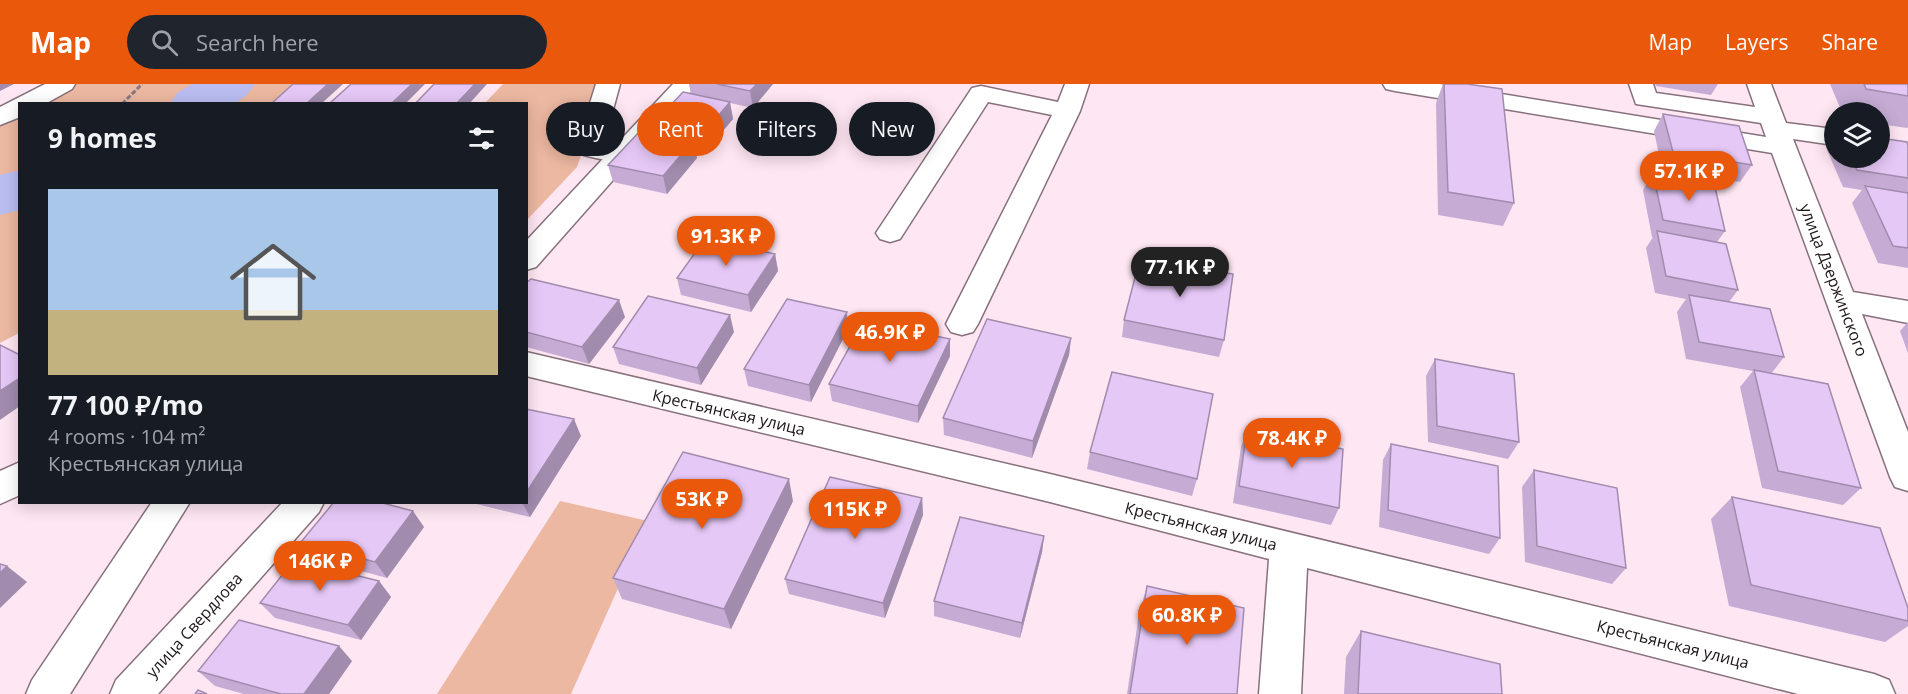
<!DOCTYPE html>
<meta charset="utf-8">
<style>
body{margin:0;font-family:"Open Sans",sans-serif;background:#20242c;color:#f1f3f6;height:100vh;display:flex;flex-direction:column;font-size:22px;white-space:nowrap}
*{box-sizing:border-box;margin:0}
p{font-size:20px;color:#9ea1a6}
.icon{flex:none;width:33px;height:33px;fill:none;stroke:currentColor;stroke-width:2;stroke-linecap:round;stroke-linejoin:round}
.map{position:relative;flex:1;overflow:hidden}
.sheet{position:absolute;left:18px;top:18px;width:510px;height:402px;display:flex;flex-direction:column;background:#171b24;border-radius:0px;box-shadow:0 3px 15px #0003}
.sheet>*{flex:none}
.banner{position:absolute;left:546px;top:18px;width:570px;height:54px;display:flex;gap:12px}
.controls{position:absolute;left:1824px;top:18px;display:grid;gap:12px}
.controls a{display:grid;place-items:center;width:66px;height:66px;border-radius:50%;background:#171b24;box-shadow:0 3px 15px #0003;font-size:30px}
.price{position:absolute;translate:-50% -51px;padding:0 14px;border-radius:21px;background:#ea580c;color:#fff;font-size:20px;line-height:39px;filter:drop-shadow(0 2px 3px #0008)}
.price::after{content:'';position:absolute;left:50%;top:36px;width:18px;height:14px;margin-left:-9px;background:inherit;clip-path:polygon(0 0,100% 0,50% 100%)}
.price.selected{background:#222;color:#fff}
ul{padding:0;list-style:none}
li{display:grid;align-content:center;gap:12px;height:318px;padding:0 30px}
li+li{border-top:2px solid #363941}
li span{display:grid;place-items:center;height:186px;border-radius:0px;color:#555}
li>.icon{margin-inline-start:auto}
span .icon{width:108px;height:108px;fill:#fffc;stroke-width:1}
li b{font-size:26px}
h2{display:flex;justify-content:space-between;align-items:center;height:72px;padding:0 30px;font-size:26px}
.tag{padding:0 21px;border-radius:27px;background:#171b24;box-shadow:0 3px 15px #0003;font-size:21px;line-height:54px}
.tag.selected{background:#ea580c;color:#fff}
header{display:flex;align-items:center;gap:36px;box-sizing:border-box;height:84px;padding:0 30px;background:#ea580c;color:#fff}
header strong{font-size:28px}
nav{display:flex;gap:33px;margin-inline-start:auto;font-size:21px}
.search{width:420px;height:54px;background:#20242c;display:flex;align-items:center;gap:15px;box-sizing:border-box;padding:0 21px;border-radius:33px;color:#9ea1a6;font-size:22px}
.map>svg:first-child{display:block}
</style>
<header>
<strong>Map</strong>
<div class="search"><svg class="icon" aria-label="search" viewBox="0 0 24 24"><circle cx="10" cy="10" r="6"/><path d="M15 15l6 6"/></svg>Search here</div>
<nav><a>Map</a><a>Layers</a><a>Share</a></nav>
</header>
<div class="map">
<svg width="1908" height="610" viewBox="0 0 1908 610">
<rect width="100%" height="100%" fill="#fee6f3"/>
<!-- green -->
<g fill="#ecb8a1">
<polygon points="63,0 208,0 174,19 26,20"/>
<polygon points="246,0 297,0 275,19 215,20"/>
<polygon points="503,0 605,0 577,83 527,136 526,20 484,20"/>
<polygon points="19,23 19,91 0,100 0,33"/>
<polygon points="19,116 19,249 0,259 0,125"/>
<polygon points="560,417 648,437 571,610 437,610"/>
</g>
<g fill="none" stroke-linecap="round" stroke-linejoin="round">
<!-- river -->
<g fill="#babdf0" fill-rule="evenodd">
<polygon points="192,0 255,0 247,11 234,20 170,20 177,9"/>
<polygon points="20,86 20,126 0,131 0,91"/>
</g>
<!-- minor casing -->
<g stroke="#86717c" stroke-width="3">
<g id="minor">
<polygon points="45,0 75,0 72,5 45,20 20,20 20,33 0,41 0,23"/>
<path d="M 596,0 L 620,0 L 604,59 L 631,64 L 635,70 L 631,76 C 615,80 596,74 580,70 L 576,64 Z"/>
<polygon points="1065,0 1089,0 1080,27 978,240 973,248 962,251 951,248 946,240 1052,31 988,18 900,155 890,158 880,155 876,149 972,4 981,2 1058,18"/>
<polygon points="1383,0 1440,0 1766,53 1761,39 1636,20 1629,0 1653,0 1656,9 1755,23 1747,0 1771,0 1786,39 1834,45 1834,61 1793,55 1853,208 1908,217 1908,239 1862,230 1908,348 1908,407 1895,403 1890,393 1772,69 1395,7 1386,5"/>
<polygon points="526,268 1050,390 1874,590 1889,596 1895,610 1798,610 1307,484 1301,610 1259,610 1269,475 1050,418 526,292"/>
<polygon points="20,378 20,411 0,420 0,387"/>
<polygon points="152,418 190,418 70,610 26,610 32,596"/>
</g>
</g>
<!-- major casing -->
<g stroke="#86717c" stroke-width="3">
<g id="major">
<polygon points="673,0 698,0 536,183 526,186 526,157"/>
<polygon points="283,418 324,418 319,428 158,610 110,610 116,596"/>
</g>
</g>
<!-- path -->
<polyline stroke="#887982" stroke-width="3" stroke-dasharray="5 2" stroke-linecap="butt" points="122,20 142,0"/>
<!-- minor -->
<use href="#minor" fill="#fff" fill-rule="evenodd"/>
<!-- major -->
<use href="#major" fill="#fff" fill-rule="evenodd"/>
</g>
<!-- wall -->
<g fill="#c6acd4">
<polygon points="689,0 773,0 753,24 730,19 733,35 705,68 695,65 697,74 667,110 613,98 608,81 656,50 653,40 691,10"/>
<polygon points="1443,0 1467,0 1514,119 1503,142 1438,131 1436,19"/>
<polygon points="1655,0 1718,0 1711,11 1656,2"/>
<polygon points="1830,0 1908,0 1908,43 1907,44 1880,40 1880,28 1842,28"/>
<polygon points="1663,30 1752,81 1740,98 1662,85 1654,47"/>
<polygon points="1834,56 1834,74 1880,74 1908,61 1908,184 1878,179 1852,119 1862,106 1843,103 1827,66"/>
<polygon points="1653,89 1725,147 1717,158 1738,206 1729,218 1784,273 1771,290 1861,404 1843,421 1762,404 1740,303 1753,287 1686,275 1677,228 1686,215 1655,209 1646,164 1653,153 1652,153 1643,106"/>
<polygon points="775,170 778,187 751,228 681,211 677,194"/>
<polygon points="526,199 625,233 589,280 526,263"/>
<polygon points="1124,236 1224,256 1219,273 1122,253"/>
<polygon points="1908,238 1908,269 1900,247"/>
<polygon points="848,245 811,318 748,302 744,285"/>
<polygon points="734,248 701,301 619,280 613,263"/>
<polygon points="1071,254 1069,271 1032,374 944,351 943,334"/>
<polygon points="950,255 950,272 918,339 832,317 829,300"/>
<polygon points="1435,275 1519,358 1508,375 1428,358 1426,292"/>
<polygon points="1247,346 1339,424 1331,441 1233,419 1241,363"/>
<polygon points="581,352 530,433 468,418 526,418"/>
<polygon points="1391,360 1500,454 1489,470 1379,443 1383,376"/>
<polygon points="1090,368 1197,395 1192,412 1087,385"/>
<polygon points="1534,386 1626,484 1612,500 1525,478 1522,403"/>
<polygon points="1732,413 1908,524 1908,542 1885,558 1729,522 1711,435"/>
<polygon points="922,414 923,431 885,534 789,510 785,495"/>
<polygon points="793,417 731,545 622,515 613,494"/>
<polygon points="424,443 387,494 314,474 301,458"/>
<polygon points="1044,452 1042,468 1020,554 934,532 934,517"/>
<polygon points="379,497 391,513 361,556 275,534 260,519"/>
<polygon points="1147,502 1237,610 1127,610 1139,530"/>
<polygon points="1361,547 1502,610 1344,610 1346,573"/>
<polygon points="352,577 329,610 244,610 215,602 198,587"/>
</g>
<!-- shaded-wall -->
<g fill="#a18cad">
<polygon points="0,0 14,0 0,7"/>
<polygon points="328,0 343,0 321,20 306,20"/>
<polygon points="412,0 425,0 405,20 391,20"/>
<polygon points="475,0 487,0 469,20 456,20"/>
<polygon points="757,0 773,0 753,24 750,7"/>
<polygon points="730,18 733,35 705,68 702,51"/>
<polygon points="693,57 697,74 667,110 663,92"/>
<polygon points="775,170 778,187 751,228 748,211"/>
<polygon points="619,216 625,233 589,280 582,263"/>
<polygon points="847,228 848,245 811,318 809,301"/>
<polygon points="730,231 734,248 701,301 697,284"/>
<polygon points="1071,254 1069,271 1032,374 1033,357"/>
<polygon points="950,255 950,272 918,339 918,322"/>
<polygon points="20,294 20,322 0,336 0,307"/>
<polygon points="574,335 581,352 530,433 522,418 526,418 526,409"/>
<polygon points="789,395 793,417 731,545 724,525"/>
<polygon points="922,414 923,431 885,534 883,519"/>
<polygon points="413,427 424,443 387,494 375,478"/>
<polygon points="1044,452 1042,468 1020,554 1022,539"/>
<polygon points="7,482 27,498 0,524 0,489"/>
<polygon points="379,497 391,513 361,556 348,541"/>
<polygon points="339,562 352,577 329,610 304,610"/>
</g>
<!-- building -->
<g fill="#e6c8f7" stroke="#a18cad" stroke-width="1.5">
<polygon points="293,0 328,0 306,20 271,20"/>
<polygon points="351,0 412,0 391,20 329,20"/>
<polygon points="434,0 475,0 456,20 415,20"/>
<polygon points="717,0 757,0 750,7"/>
<polygon points="1444,0 1467,0 1502,5 1514,119 1448,108"/>
<polygon points="1864,0 1908,0 1908,12 1866,5"/>
<polygon points="683,8 730,18 702,51 653,40"/>
<polygon points="1663,30 1739,42 1752,81 1673,68"/>
<polygon points="640,47 693,57 663,92 608,81"/>
<polygon points="1880,54 1907,58 1908,61 1908,94 1857,86 1851,74 1880,74"/>
<polygon points="1653,89 1714,99 1725,147 1663,136"/>
<polygon points="1865,102 1908,109 1908,164 1893,162"/>
<polygon points="1657,147 1726,160 1738,206 1666,192"/>
<polygon points="705,155 775,170 748,211 677,194"/>
<polygon points="1140,174 1233,190 1224,256 1124,236"/>
<polygon points="531,195 619,216 582,263 526,248 526,199"/>
<polygon points="1689,211 1770,225 1784,273 1699,258"/>
<polygon points="648,212 730,231 697,284 613,263"/>
<polygon points="787,215 847,228 809,301 744,285"/>
<polygon points="987,235 1071,254 1033,357 943,334"/>
<polygon points="864,237 950,255 918,322 829,300"/>
<polygon points="0,261 20,271 20,294 0,307"/>
<polygon points="1435,275 1514,290 1519,358 1437,342"/>
<polygon points="1754,286 1828,300 1861,404 1778,387"/>
<polygon points="1112,288 1213,310 1197,395 1090,368"/>
<polygon points="526,325 574,335 526,409"/>
<polygon points="1247,346 1343,365 1339,424 1239,402"/>
<polygon points="1391,360 1498,382 1500,454 1388,426"/>
<polygon points="683,368 789,395 724,525 613,494"/>
<polygon points="1534,386 1617,404 1626,484 1537,462"/>
<polygon points="830,393 922,414 883,519 785,495"/>
<polygon points="1732,413 1880,444 1908,524 1908,537 1751,501"/>
<polygon points="334,418 379,418 413,427 375,478 301,458"/>
<polygon points="960,433 1044,452 1022,539 934,517"/>
<polygon points="294,476 379,497 348,541 260,519"/>
<polygon points="0,480 7,482 0,489"/>
<polygon points="1147,502 1244,524 1237,610 1130,610"/>
<polygon points="239,536 339,562 304,610 281,610 198,587"/>
<polygon points="1361,547 1500,580 1502,610 1358,610"/>
<polygon points="198,606 207,610 195,610"/>
</g>
<g text-anchor="middle" dominant-baseline="central" stroke-width="4.5" stroke-linejoin="round" paint-order="stroke">
<!-- street labels -->
<g font-size="16" fill="#1c1419" stroke="#fff">
<text transform="translate(1834 196) rotate(69)">улица Дзержинского</text>
<text transform="translate(729 328) rotate(13)">Крестьянская улица</text>
<text transform="translate(1201 442) rotate(14)">Крестьянская улица</text>
<text transform="translate(194 541) rotate(-48)">улица Свердлова</text>
<text transform="translate(1673 560) rotate(14)">Крестьянская улица</text>
</g>
</g>
</svg>
<div class="controls">
<a><svg class="icon" aria-label="layers" viewBox="0 0 24 24"><path d="M12 4l9 5-9 5-9-5zM3 14l9 5 9-5"/></svg></a>
</div>
<b class="price" style="left:1689px;top:118px">57.1K ₽</b>
<b class="price" style="left:726px;top:183px">91.3K ₽</b>
<b class="price selected" style="left:1180px;top:214px">77.1K ₽</b>
<b class="price" style="left:890px;top:279px">46.9K ₽</b>
<b class="price" style="left:1292px;top:385px">78.4K ₽</b>
<b class="price" style="left:702px;top:446px">53K ₽</b>
<b class="price" style="left:855px;top:456px">115K ₽</b>
<b class="price" style="left:320px;top:508px">146K ₽</b>
<b class="price" style="left:1187px;top:562px">60.8K ₽</b>
<div class="banner">
<a class="tag">Buy</a>
<a class="tag selected">Rent</a>
<a class="tag">Filters</a>
<a class="tag">New</a>
</div>
<section class="sheet">
<h2>9 homes<svg class="icon" aria-label="filters" viewBox="0 0 24 24"><path d="M4 7h16M4 17h16"/><circle cx="9" cy="7" r="2"/><circle cx="15" cy="17" r="2"/></svg></h2>
<ul>
<li><span style="background:linear-gradient(#a9c7e8 65%,#c2b280 0)"><svg class="icon" aria-label="home" viewBox="0 0 24 24"><path d="M3 11l9-7 9 7M6 9v11h12V9"/></svg></span><div><b>77 100 ₽/mo</b><p>4 rooms · 104 m²</p><p>Крестьянская улица</p></div></li>
</ul>
</section>
</div>
